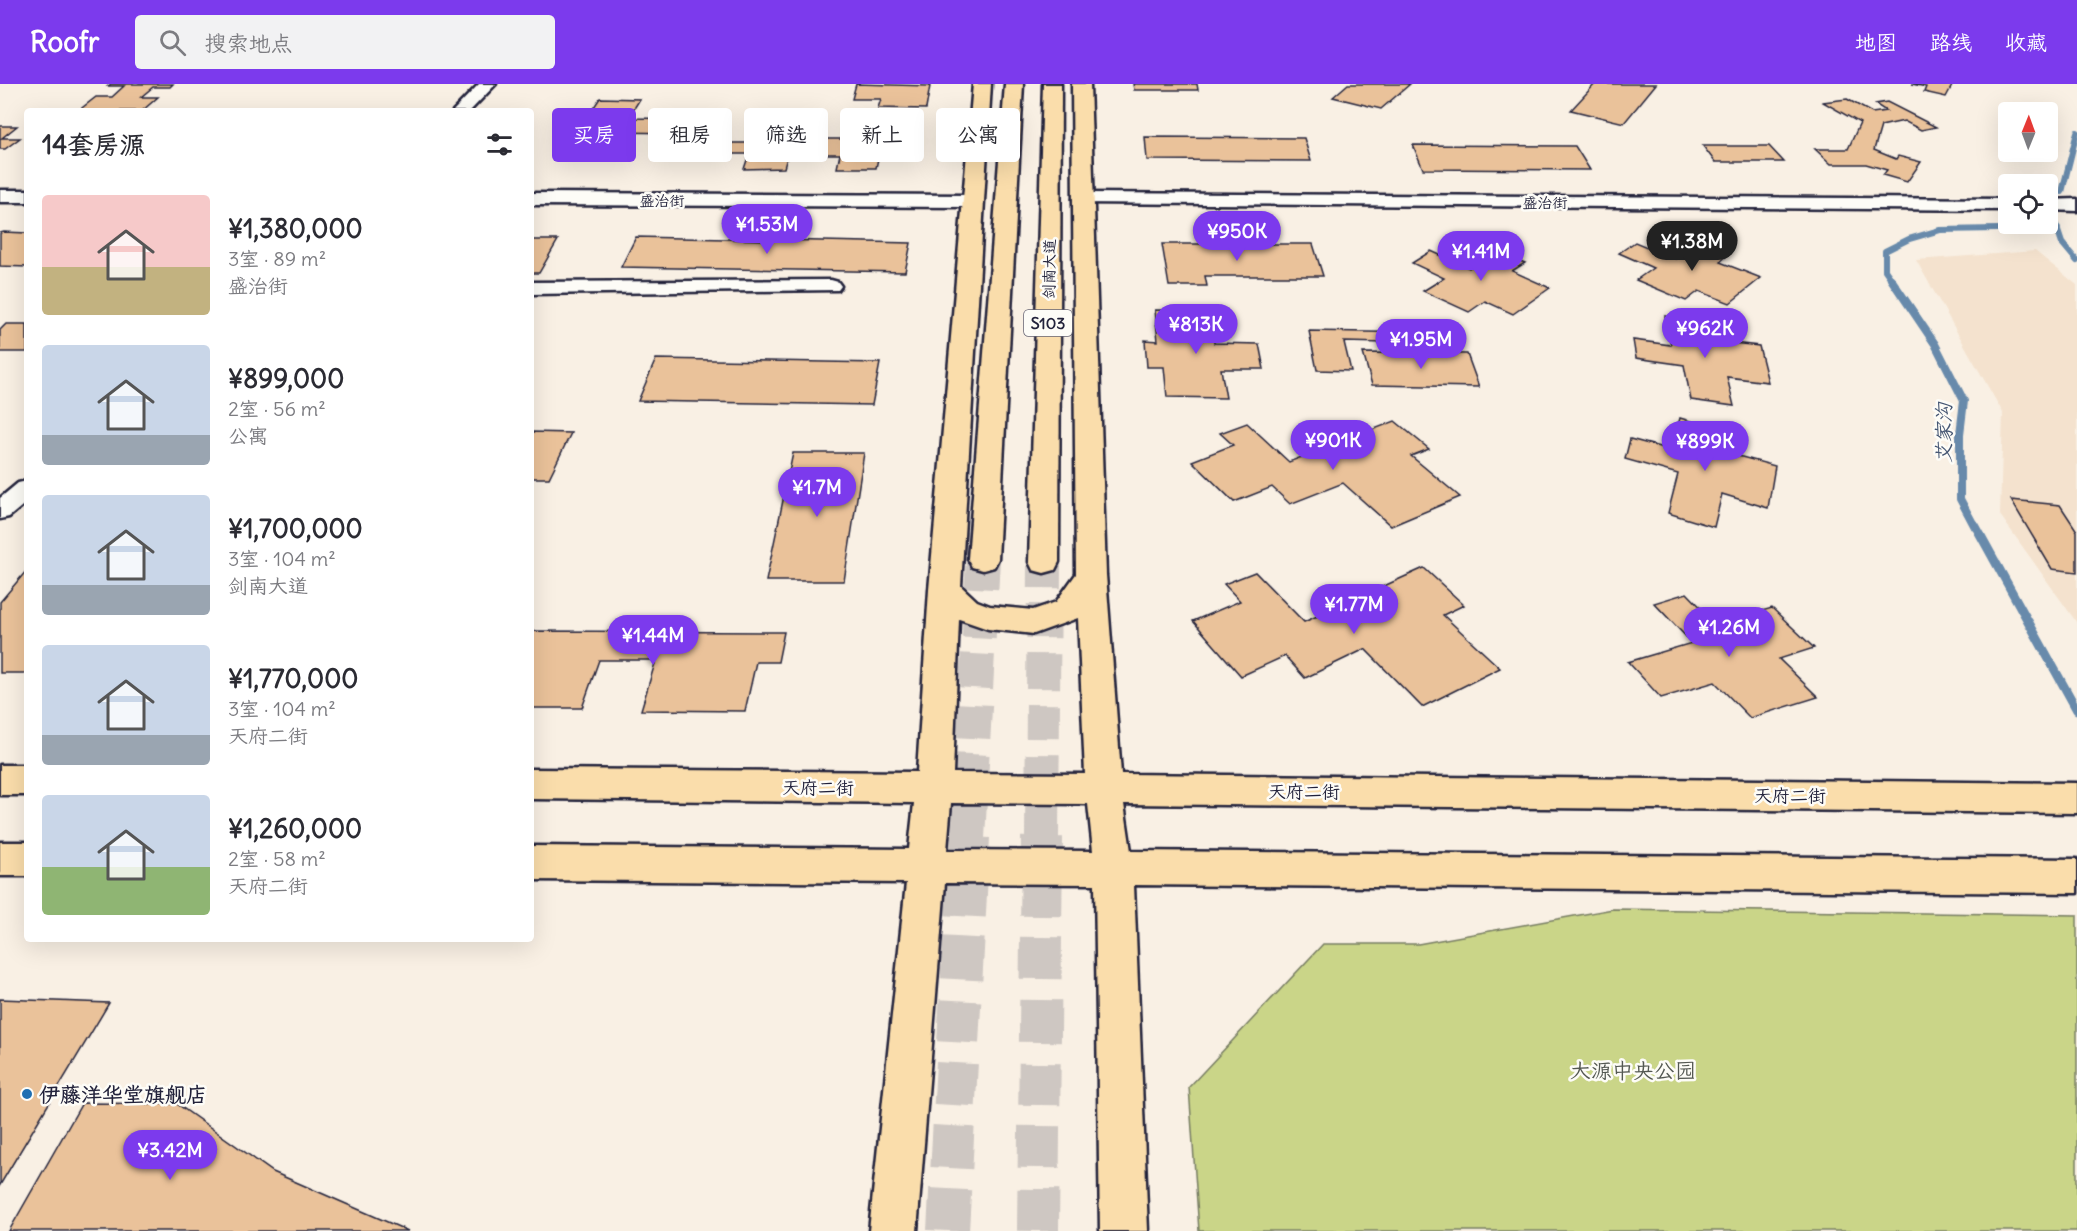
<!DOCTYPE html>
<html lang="zh">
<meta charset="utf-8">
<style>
body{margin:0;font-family:Delius,"LXGW WenKai TC",sans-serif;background:#f2f2f3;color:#2b2b33;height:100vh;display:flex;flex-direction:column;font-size:22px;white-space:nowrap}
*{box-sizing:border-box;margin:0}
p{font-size:20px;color:#7c7c81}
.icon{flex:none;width:33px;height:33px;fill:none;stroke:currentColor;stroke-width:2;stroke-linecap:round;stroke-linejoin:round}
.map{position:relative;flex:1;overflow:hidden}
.drawer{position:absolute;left:24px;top:24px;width:510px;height:834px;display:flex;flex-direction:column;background:#fff;border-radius:6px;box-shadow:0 6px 24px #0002}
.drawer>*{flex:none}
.guide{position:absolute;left:552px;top:24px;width:570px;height:54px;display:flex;gap:12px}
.needle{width:39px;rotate:1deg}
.controls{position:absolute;left:1998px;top:18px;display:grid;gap:12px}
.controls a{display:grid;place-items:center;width:60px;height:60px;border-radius:6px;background:#fff;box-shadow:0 6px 24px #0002;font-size:30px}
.price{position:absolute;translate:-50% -51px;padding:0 14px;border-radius:21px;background:#7c3aed;color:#fff;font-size:20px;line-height:39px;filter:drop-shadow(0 2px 3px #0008)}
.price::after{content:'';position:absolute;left:50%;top:36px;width:18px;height:14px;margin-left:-9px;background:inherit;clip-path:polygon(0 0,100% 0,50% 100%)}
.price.active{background:#222;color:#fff}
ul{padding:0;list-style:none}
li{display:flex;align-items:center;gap:18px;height:150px;padding:0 18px}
li span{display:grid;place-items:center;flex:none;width:168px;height:120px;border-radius:6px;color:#555}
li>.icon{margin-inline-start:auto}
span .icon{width:72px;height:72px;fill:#fffc;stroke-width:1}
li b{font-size:26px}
h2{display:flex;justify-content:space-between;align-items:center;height:72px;padding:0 18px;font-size:26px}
.chip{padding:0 21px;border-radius:6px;background:#fff;box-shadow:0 6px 24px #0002;font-size:21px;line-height:54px}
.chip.active{background:#7c3aed;color:#fff}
header{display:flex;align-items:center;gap:36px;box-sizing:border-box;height:84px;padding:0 30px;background:#7c3aed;color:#fff}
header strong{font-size:28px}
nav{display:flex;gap:33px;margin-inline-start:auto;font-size:21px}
.search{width:420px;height:54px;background:#f2f2f3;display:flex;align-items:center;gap:15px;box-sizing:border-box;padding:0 21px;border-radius:6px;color:#7c7c81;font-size:22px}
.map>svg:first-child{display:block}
</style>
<header>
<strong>Roofr</strong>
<div class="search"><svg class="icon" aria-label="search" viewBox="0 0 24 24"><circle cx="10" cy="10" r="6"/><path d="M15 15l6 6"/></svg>搜索地点</div>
<nav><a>地图</a><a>路线</a><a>收藏</a></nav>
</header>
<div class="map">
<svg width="2077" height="1147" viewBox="0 0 2077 1147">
<rect width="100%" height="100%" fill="#f9f0e4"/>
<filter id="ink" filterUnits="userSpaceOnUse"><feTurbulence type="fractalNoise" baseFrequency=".0167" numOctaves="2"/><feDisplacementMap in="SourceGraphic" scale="12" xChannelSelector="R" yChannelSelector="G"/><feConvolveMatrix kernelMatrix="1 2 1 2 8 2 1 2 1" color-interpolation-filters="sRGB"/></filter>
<g filter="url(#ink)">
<!-- built -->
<polygon fill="#f4e2ce" points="2035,167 2077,201 2077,539 2000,431 2003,329 1916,176"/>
<!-- green -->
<polygon fill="#cad588" stroke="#767c62" stroke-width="1.5" points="1613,825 2077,831 2077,1147 1199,1147 1189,1003 1323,860 1418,860"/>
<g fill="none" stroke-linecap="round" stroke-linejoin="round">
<!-- stream-far2 -->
<g stroke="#688aab" stroke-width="6">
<polyline points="2062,108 2077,48"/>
<polyline points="2056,141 2062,159 2077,177"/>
<polyline points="1892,196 1885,186 1885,167 1909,155 1940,146 2058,144"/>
</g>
<!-- stream-far1 -->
<polyline stroke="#688aab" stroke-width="8" points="1891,195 1935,260 1964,317 1960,350 1960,415 1975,443"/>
<!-- stream -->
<polyline stroke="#688aab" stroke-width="9" points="1975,441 2077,626"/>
</g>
<!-- building -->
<g fill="#eac29a" stroke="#22223b" stroke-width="1.5">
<polygon points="111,0 173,0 170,3 153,3 141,13 158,13 142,27 78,27 96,13 112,13 124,2 108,2"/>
<polygon points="856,0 930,2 926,25 878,24 881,15 852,15"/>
<polygon points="1133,0 1197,0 1198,6 1134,6"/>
<polygon points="1348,0 1410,0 1381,25 1333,13"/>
<polygon points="1595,0 1656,0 1624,39 1571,26"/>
<polygon points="1912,0 1953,0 1946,13 1924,8 1926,3"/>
<polygon points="600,14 640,15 628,34 695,35 687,49 604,48 586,35"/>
<polygon points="1847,15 1872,29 1886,27 1875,20 1887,18 1936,43 1921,46 1904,37 1881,42 1874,66 1896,75 1898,72 1921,78 1907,98 1883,91 1887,86 1866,80 1831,80 1815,65 1848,65 1860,39 1823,18"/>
<polygon points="0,42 17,42 2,54 20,54 5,65 0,65"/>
<polygon points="845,45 885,45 882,60 905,60 904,70 879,70 876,84 837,84 840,70 788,70 784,84 744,85 749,70 728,70 732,59 753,59 757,46 796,46 793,55 842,55"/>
<polygon points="1145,53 1304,54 1311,77 1147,76"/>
<polygon points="1413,61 1575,62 1590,86 1423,85"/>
<polygon points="1703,62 1769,62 1784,78 1715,78"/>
<polygon points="4,148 27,149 27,183 0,182 0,149"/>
<polygon points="636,153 911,159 905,188 621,183"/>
<polygon points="531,156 558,156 539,189 531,189"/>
<polygon points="1699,157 1730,169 1720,178 1761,194 1730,219 1699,207 1686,217 1636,196 1653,184 1619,169 1635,158 1676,175"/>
<polygon points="1162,160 1313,160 1323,192 1205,192 1207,202 1169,202"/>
<polygon points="1431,167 1469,184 1496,167 1525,179 1512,187 1550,204 1513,230 1485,217 1469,228 1423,207 1444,194 1412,179"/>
<polygon points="1155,226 1210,227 1214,259 1259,260 1264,285 1221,285 1226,314 1167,313 1164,283 1147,283 1145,256 1158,257"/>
<polygon points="1665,232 1712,239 1716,257 1759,262 1768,298 1727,293 1734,322 1691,316 1684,281 1636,274 1633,256 1671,261"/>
<polygon points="6,240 27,240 27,268 0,268 0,246"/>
<polygon points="1309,247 1424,249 1428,260 1344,258 1351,287 1317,286"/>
<polygon points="1363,269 1467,270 1479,303 1372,301"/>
<polygon points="656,275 880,279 872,321 638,317"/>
<polygon points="1680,334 1732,349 1727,369 1775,382 1768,424 1722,410 1714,443 1668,429 1678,390 1625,375 1630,355 1671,366"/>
<polygon points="1395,337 1429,365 1411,372 1460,413 1391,442 1343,399 1290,420 1272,403 1234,418 1192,377 1233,361 1220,349 1247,339 1289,378"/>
<polygon points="531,348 571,349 549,394 531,394"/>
<polygon points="793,369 864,369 844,497 766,497"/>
<polygon points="2011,416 2060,421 2077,447 2077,488 2052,485"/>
<polygon points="1424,484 1464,521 1443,531 1500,584 1422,623 1365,565 1305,594 1285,572 1241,592 1193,537 1240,517 1224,500 1255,488 1304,538"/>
<polygon points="27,486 27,589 0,589 0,518"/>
<polygon points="1687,509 1717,540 1772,524 1814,564 1779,575 1818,613 1750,634 1715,598 1661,614 1628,578 1692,559 1654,519"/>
<polygon points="531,547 784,548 778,578 756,578 745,627 641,626 656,576 599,576 582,624 531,624"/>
<polygon points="0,915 109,919 0,1101"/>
<polygon points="82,1019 177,1020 273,1088 408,1147 9,1147"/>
</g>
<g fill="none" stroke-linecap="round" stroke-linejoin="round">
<!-- highway-tunnel-far1 -->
<g stroke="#cec7c2" stroke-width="34" stroke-dasharray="34 16" stroke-linecap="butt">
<polyline points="968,754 983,475"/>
<polyline points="1042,754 1044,478"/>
</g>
<!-- highway-tunnel -->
<g stroke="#cec7c2" stroke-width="42" stroke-dasharray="42 21" stroke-linecap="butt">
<polyline points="948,1147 969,753"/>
<polyline points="1038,1147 1042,753"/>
</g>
<!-- minor casing -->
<g stroke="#22223b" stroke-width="5">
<g id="minor">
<polygon points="479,0 496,0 470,27 453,27"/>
<rect x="0" y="106" width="27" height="12"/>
<polygon points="531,109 973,111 982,117 973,123 531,121"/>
<polygon points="1082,109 2008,115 2008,126 1075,119 1073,115 1075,111"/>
<polygon points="2077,115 2077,127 2048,126 2048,116"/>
<polygon points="831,196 838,198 841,202 838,206 531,210 531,198"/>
<polygon points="27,397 27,418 9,433 0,435 0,414 18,399"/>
</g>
</g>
<!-- major casing -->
<g stroke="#22223b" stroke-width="5">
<g id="major">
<path d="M 973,0 L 991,0 L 961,502 L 977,517 L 990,522 L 1033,526 L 1056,518 L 1076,490 L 1072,0 L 1090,0 L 1106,491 L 1121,690 L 2077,699 L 2077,729 L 1124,720 L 1131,767 L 2077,775 L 2077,809 L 1134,801 L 1148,1147 L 1100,1147 L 1095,800 L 945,799 L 917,1147 L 869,1147 L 906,799 L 531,796 L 531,762 L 909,765 L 914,719 L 531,715 L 531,685 L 917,688 L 929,506 ZM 1078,534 L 1085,690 L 953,689 L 959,535 L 988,545 L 1034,550 ZM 951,719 L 1088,720 L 1093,767 L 947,766 Z"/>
<rect x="0" y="681" width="27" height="30"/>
<rect x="0" y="758" width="27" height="34"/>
</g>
</g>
<!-- highway casing -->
<g stroke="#22223b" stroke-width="5">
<g id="highway">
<polygon points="1005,0 1023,0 998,475 994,483 983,486 972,483 968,475"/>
<polygon points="1043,0 1061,0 1059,478 1055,486 1044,489 1033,486 1029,478"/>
</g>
</g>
<!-- minor -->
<use href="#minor" fill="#fdfcf7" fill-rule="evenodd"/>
<!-- major -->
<use href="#major" fill="#faddab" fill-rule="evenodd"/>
<!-- highway -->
<use href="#highway" fill="#faddab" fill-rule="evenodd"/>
</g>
</g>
<!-- markers -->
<circle fill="#1f6fb2" stroke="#fdfcf7" stroke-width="2" cx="27" cy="1010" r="6"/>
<g text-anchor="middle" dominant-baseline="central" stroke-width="5" stroke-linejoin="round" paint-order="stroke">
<!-- far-street labels -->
<g font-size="15" fill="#22223b" stroke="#fdfcf7">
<text x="662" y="116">盛治街</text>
<text x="1545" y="118">盛治街</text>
<text transform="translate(1049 185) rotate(-89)">剑南大道</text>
</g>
<!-- shield labels -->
<rect fill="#fdfcf7" stroke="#646373" stroke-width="1.5" x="1024" y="226" width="48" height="26" rx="4.5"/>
<g font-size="16" font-weight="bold" fill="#22223b">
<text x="1048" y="239">S103</text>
</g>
<!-- street labels -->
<g font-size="18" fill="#22223b" stroke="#fdfcf7">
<text x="818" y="703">天府二街</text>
<text x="1304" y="707">天府二街</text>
<text x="1790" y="711">天府二街</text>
</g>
<!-- water labels -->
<g font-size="20" font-style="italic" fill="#455673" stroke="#fdfcf7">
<text transform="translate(1943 349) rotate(-90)">艾家沟</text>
</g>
<!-- near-park labels -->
<g font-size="21" fill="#545852" stroke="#fdfcf7">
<text x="1633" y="986">大源中央公园</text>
</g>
<!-- near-poi labels -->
<g font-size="21" font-weight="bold" fill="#22223b" stroke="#fdfcf7" text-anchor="start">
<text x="39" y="1010">伊藤洋华堂旗舰店</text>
</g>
</g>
</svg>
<div class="controls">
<a><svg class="needle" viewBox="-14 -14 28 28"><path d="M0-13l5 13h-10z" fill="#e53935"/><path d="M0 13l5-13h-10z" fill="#7c7c81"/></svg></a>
<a><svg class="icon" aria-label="locate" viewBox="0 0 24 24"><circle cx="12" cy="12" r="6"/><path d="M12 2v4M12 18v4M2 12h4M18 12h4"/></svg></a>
</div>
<b class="price" style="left:767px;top:171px">¥1.53M</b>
<b class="price" style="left:1237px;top:178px">¥950K</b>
<b class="price active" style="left:1692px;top:188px">¥1.38M</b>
<b class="price" style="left:1481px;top:198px">¥1.41M</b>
<b class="price" style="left:1196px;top:271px">¥813K</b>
<b class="price" style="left:1705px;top:275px">¥962K</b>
<b class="price" style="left:1421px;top:286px">¥1.95M</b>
<b class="price" style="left:1333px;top:387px">¥901K</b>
<b class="price" style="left:1705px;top:388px">¥899K</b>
<b class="price" style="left:817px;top:434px">¥1.7M</b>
<b class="price" style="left:1354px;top:551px">¥1.77M</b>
<b class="price" style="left:1729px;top:574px">¥1.26M</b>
<b class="price" style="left:653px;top:582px">¥1.44M</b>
<b class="price" style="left:170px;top:1097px">¥3.42M</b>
<div class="guide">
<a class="chip active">买房</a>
<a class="chip">租房</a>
<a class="chip">筛选</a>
<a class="chip">新上</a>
<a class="chip">公寓</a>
</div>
<section class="drawer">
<h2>14套房源<svg class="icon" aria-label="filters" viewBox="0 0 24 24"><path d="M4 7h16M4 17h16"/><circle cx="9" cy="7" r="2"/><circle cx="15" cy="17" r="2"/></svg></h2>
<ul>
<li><span style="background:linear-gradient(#f6c9c9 60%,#c2b280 0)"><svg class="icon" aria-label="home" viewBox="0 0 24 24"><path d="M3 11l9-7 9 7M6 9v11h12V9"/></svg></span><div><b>¥1,380,000</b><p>3室 · 89 m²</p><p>盛治街</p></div></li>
<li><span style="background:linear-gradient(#c9d6e8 75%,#9aa5b1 0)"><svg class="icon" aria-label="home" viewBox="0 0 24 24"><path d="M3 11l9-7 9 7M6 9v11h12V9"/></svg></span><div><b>¥899,000</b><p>2室 · 56 m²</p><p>公寓</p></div></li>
<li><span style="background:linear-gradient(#c9d6e8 75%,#9aa5b1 0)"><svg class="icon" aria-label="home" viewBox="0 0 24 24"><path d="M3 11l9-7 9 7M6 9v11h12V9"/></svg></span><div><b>¥1,700,000</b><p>3室 · 104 m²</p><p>剑南大道</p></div></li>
<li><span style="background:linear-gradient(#c9d6e8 75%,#9aa5b1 0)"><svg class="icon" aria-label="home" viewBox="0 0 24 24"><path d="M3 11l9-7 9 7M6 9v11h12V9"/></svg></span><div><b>¥1,770,000</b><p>3室 · 104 m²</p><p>天府二街</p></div></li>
<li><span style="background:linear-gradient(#c9d6e8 60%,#8fb573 0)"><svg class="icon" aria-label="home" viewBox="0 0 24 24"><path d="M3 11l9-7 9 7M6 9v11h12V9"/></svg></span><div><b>¥1,260,000</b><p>2室 · 58 m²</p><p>天府二街</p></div></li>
</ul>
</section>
</div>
